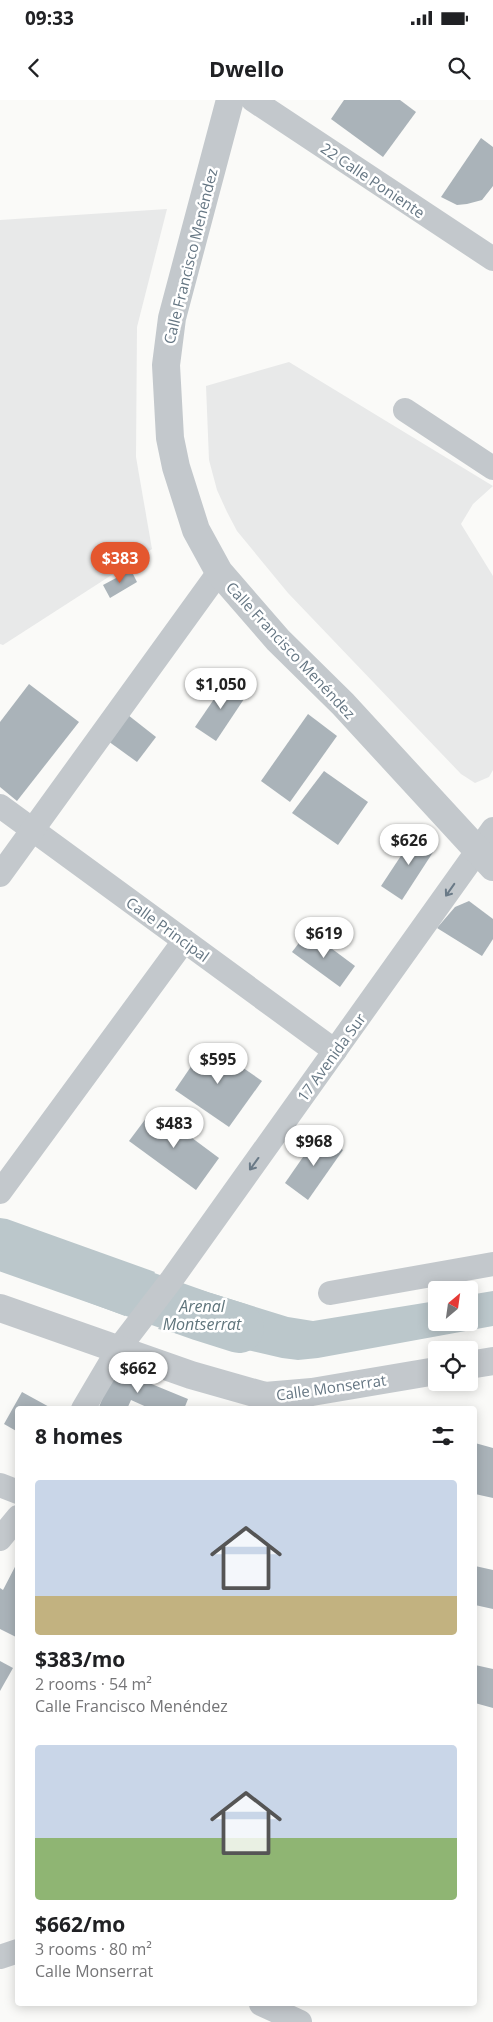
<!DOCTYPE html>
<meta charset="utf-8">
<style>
body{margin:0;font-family:"Open Sans",sans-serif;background:#f2f2f2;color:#202124;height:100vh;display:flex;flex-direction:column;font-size:19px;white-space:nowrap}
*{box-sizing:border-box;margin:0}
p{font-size:16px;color:#757577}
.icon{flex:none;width:28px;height:28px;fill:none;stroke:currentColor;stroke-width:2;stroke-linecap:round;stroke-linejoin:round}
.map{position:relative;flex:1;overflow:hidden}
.side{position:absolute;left:15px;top:1306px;width:462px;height:600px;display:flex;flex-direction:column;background:#fff;border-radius:5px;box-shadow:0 2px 12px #0003}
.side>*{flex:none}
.needle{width:32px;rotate:29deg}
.tools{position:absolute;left:428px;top:1181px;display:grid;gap:10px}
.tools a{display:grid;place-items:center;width:50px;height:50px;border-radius:5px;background:#fff;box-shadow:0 2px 12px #0003;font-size:25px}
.price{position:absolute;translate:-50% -42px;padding:0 11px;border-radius:18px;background:#fff;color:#222;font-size:16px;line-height:32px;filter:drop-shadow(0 1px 2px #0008)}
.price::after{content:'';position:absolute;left:50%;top:30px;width:15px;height:11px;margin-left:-8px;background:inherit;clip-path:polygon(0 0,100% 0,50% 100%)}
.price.on{background:#e4572e;color:#fff}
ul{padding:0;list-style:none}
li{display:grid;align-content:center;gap:10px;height:265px;padding:0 20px}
li span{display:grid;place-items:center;height:155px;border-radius:5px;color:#555}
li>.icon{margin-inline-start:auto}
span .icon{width:90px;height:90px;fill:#fffc;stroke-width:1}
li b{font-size:21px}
h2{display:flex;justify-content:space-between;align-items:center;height:60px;padding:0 20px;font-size:21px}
.status{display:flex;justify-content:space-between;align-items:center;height:35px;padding:0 25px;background:#fff;direction:ltr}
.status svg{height:14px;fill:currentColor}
header{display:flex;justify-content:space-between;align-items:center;height:65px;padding:0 20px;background:#fff;font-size:22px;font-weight:700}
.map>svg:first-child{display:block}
</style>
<div class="status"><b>09:33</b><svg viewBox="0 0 49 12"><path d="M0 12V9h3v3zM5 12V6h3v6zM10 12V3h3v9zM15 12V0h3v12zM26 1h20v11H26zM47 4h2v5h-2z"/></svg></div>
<header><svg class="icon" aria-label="back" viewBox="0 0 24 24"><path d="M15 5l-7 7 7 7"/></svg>Dwello<svg class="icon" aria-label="search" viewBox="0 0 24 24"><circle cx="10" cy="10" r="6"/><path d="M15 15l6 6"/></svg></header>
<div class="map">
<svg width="493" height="1922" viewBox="0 0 493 1922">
<rect width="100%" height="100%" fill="#fafaf8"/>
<!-- built -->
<g fill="#e8e9e9">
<polygon points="167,109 137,227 136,357 152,449 3,545 0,544 0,120"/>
<polygon points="289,262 493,386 473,404 461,424 493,476 493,670 489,677 475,683 461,674 288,493 237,431 227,412 217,390 209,360 206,286"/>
</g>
<!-- water -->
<g fill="#bbc7cb">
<polygon points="0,1118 7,1119 155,1172 125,1216 0,1169"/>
<polygon points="188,1186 288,1217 313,1221 436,1201 436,1222 469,1222 469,1195 493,1191 493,1226 318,1258 298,1260 282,1258 158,1229"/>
</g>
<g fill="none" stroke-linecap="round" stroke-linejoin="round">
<!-- river -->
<polyline stroke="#bbc7cb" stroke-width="50" points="0,1145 201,1216 239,1228"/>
</g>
<!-- building -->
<g fill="#aab3b9">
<polygon points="344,0 400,0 416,12 383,57 331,19"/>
<polygon points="481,38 493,47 493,86 482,100 467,104 457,105 441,97"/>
<polygon points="131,470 137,482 110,498 103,485"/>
<polygon points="227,580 248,593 216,641 195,627"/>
<polygon points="29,584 79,622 17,701 0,687 0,622"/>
<polygon points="308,614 337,636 290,702 261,681"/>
<polygon points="128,615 156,637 137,662 108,641"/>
<polygon points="324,671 368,702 338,745 292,713"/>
<polygon points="416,733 437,746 402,800 381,786"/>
<polygon points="469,801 493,819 493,839 482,856 437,828 455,807"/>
<polygon points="308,831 355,866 340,887 292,852"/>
<polygon points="207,943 262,981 229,1027 175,990"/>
<polygon points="153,1009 219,1058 196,1090 129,1041"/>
<polygon points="319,1034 343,1050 308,1100 285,1083"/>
<polygon points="115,1269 188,1299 184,1309 151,1309 131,1300 127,1309 98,1309"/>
<polygon points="22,1292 53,1309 18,1309 18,1332 4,1324"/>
<polygon points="475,1343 493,1348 493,1398 475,1394"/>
<polygon points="18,1461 18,1538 0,1529 0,1488 3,1490"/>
<polygon points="475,1466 493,1470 493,1509 475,1505"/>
<polygon points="0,1561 13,1568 0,1591"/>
<polygon points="475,1565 493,1569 493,1608 475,1603"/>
</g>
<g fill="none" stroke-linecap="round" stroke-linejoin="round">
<!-- minor -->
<g stroke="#c3c8cc" stroke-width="24">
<polyline points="253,0 493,159"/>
<polyline points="405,310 493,368"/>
<polyline points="0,706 335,951"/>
<polyline points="0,775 219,472"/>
<polyline points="0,1092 184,841"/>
<polyline points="330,1193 493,1164"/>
<polyline points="83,1309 119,1248 172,1179 493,729"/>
<polyline points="0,1385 18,1392"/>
<polyline points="0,1439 18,1417"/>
<polyline points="0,1857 18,1851"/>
<polyline points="261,1904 300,1922"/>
</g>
<!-- tertiary -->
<g stroke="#c3c8cc" stroke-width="28">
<polyline points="230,0 172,218 166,265 170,338 176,367 196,430 219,472 278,540 343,604 493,767"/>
<polyline points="0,1208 191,1275 265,1296 312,1292 436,1271"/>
<polyline points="469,1265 493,1261"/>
</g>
</g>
<!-- one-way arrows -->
<defs><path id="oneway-shaft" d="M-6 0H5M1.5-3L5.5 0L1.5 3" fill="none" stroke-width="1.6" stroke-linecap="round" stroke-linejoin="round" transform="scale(1.25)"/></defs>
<g stroke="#6a7a87">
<use href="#oneway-shaft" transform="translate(450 790) rotate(125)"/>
<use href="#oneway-shaft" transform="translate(254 1064) rotate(126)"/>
</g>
<g text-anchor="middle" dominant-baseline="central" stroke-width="5" stroke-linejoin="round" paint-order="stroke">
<!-- street labels -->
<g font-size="15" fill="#657683" stroke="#fff">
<text transform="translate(373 80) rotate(34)">22 Calle Poniente</text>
<text transform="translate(190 156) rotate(-76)">Calle Francisco Menéndez</text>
<text transform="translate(291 550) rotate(47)">Calle Francisco Menéndez</text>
<text transform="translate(168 829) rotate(36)">Calle Principal</text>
<text transform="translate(331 957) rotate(-54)">17 Avenida Sur</text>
<text transform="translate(331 1287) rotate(-8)">Calle Monserrat</text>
</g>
<!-- water labels -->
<g font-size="16" font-style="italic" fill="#60757c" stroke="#fff">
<text x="202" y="1206">Arenal<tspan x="202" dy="18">Montserrat</tspan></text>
</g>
</g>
</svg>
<div class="tools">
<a><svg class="needle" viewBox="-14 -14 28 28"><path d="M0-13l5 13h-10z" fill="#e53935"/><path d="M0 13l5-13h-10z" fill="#757577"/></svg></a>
<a><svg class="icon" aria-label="locate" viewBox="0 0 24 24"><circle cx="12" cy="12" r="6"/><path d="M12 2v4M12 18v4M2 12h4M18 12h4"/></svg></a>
</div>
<b class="price on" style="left:120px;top:484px">$383</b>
<b class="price" style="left:221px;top:610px">$1,050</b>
<b class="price" style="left:409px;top:766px">$626</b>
<b class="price" style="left:324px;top:859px">$619</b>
<b class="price" style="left:218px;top:985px">$595</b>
<b class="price" style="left:174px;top:1049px">$483</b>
<b class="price" style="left:314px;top:1067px">$968</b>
<b class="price" style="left:138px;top:1294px">$662</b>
<section class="side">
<h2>8 homes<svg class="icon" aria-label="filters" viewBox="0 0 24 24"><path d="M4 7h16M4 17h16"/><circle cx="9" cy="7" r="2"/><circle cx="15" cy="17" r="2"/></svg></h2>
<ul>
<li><span style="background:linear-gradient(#c9d6e8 75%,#c2b280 0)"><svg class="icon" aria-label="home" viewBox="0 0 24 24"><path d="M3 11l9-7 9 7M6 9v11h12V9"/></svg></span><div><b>$383/mo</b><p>2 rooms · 54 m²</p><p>Calle Francisco Menéndez</p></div></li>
<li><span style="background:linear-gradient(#c9d6e8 60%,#8fb573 0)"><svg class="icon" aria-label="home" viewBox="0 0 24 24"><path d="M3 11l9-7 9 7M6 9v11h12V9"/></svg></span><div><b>$662/mo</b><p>3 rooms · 80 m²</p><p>Calle Monserrat</p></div></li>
</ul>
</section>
</div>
